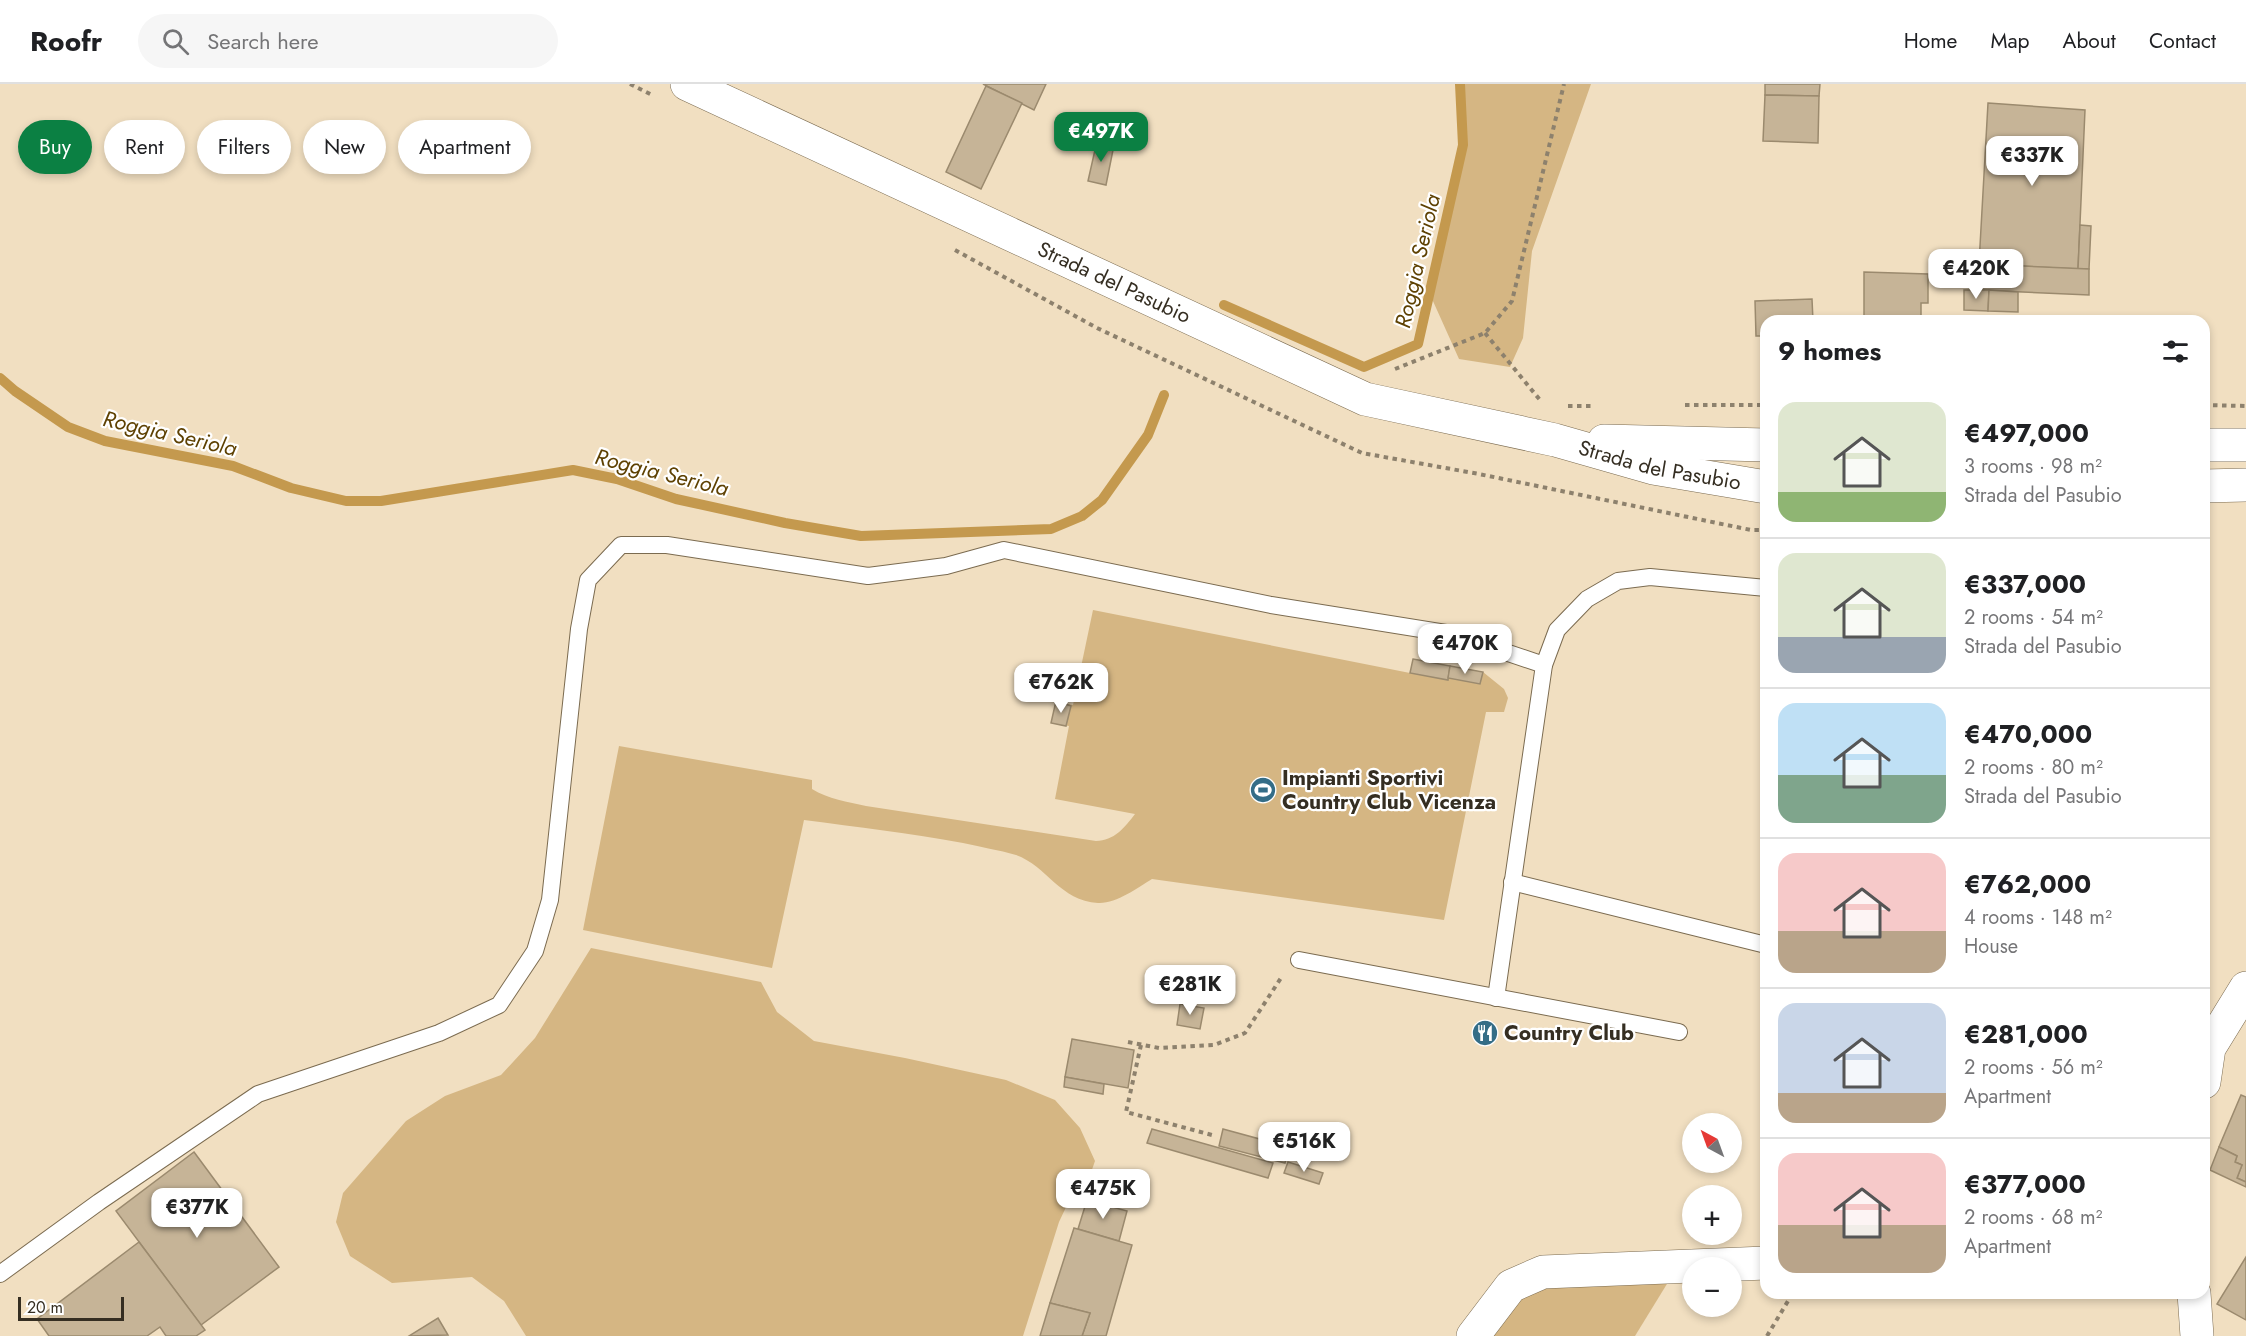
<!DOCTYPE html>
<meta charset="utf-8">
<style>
body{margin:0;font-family:Jost,sans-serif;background:#f6f6f6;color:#202124;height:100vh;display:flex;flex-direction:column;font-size:22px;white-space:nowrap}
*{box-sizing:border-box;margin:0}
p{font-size:20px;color:#757577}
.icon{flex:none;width:33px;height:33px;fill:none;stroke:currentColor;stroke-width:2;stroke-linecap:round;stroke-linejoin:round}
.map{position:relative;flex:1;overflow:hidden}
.drawer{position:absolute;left:1760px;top:231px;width:450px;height:984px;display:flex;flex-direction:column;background:#fff;border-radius:18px;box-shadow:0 3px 9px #0003}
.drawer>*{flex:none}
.banner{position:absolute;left:18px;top:36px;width:570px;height:54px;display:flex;gap:12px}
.needle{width:39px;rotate:319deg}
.buttons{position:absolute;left:1682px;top:1029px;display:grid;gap:12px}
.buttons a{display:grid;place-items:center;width:60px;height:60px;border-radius:50%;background:#fff;box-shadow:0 3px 9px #0003;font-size:30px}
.scale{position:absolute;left:18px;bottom:15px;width:106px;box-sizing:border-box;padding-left:6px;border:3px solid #352e22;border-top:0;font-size:16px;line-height:21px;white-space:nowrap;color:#352e22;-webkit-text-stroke:4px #fff;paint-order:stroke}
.price{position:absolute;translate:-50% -51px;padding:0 14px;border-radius:12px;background:#fff;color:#222;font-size:20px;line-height:39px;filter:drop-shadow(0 2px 3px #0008)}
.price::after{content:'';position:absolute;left:50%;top:36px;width:18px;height:14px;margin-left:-9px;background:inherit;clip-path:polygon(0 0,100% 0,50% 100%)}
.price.active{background:#0b8043;color:#fff}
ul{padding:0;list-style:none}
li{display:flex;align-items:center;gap:18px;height:150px;padding:0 18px}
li+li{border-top:2px solid #e0e0e0}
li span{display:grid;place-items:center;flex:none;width:168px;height:120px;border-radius:18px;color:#555}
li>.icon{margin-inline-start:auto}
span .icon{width:72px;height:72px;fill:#fffc;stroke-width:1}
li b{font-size:26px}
h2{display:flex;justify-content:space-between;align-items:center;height:72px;padding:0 18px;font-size:26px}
.pill{padding:0 21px;border-radius:27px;background:#fff;box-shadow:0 3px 9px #0003;font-size:21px;line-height:54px}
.pill.active{background:#0b8043;color:#fff}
header{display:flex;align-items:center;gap:36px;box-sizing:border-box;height:84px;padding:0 30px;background:#fff;border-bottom:2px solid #e0e0e0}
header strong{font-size:28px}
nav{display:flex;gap:33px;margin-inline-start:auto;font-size:21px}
.search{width:420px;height:54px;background:#f6f6f6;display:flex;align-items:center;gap:15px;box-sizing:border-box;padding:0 21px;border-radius:33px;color:#757577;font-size:22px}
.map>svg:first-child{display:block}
</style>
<header>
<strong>Roofr</strong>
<div class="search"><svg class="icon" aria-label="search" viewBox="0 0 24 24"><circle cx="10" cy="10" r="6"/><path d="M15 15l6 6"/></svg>Search here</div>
<nav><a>Home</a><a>Map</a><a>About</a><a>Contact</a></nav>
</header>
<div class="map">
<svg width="2246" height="1252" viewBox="0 0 2246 1252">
<rect width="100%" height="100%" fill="#f1dfc1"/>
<!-- green -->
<g fill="#d5b683">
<polygon points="1459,0 1591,0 1532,167 1523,254 1510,283 1459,275 1428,206 1461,70"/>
<path d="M 1093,526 L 1410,589 L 1413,575 L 1483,588 L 1504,605 L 1508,614 L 1504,628 L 1486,628 L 1444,836 L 1152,795 C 1137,804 1116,820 1098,819 C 1060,817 1047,782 1016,771 C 999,766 980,763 963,759 C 910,749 857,743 804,736 L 772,884 L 583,846 L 619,662 L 812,696 L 812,705 C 828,715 848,718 866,722 L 1096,757 C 1114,757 1125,743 1135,730 L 1055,715 L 1069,642 L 1051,639 L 1056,617 L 1073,621 Z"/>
<polygon points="591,864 761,898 777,928 814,957 905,974 1006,996 1055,1016 1080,1044 1095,1077 1088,1097 1075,1104 1059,1138 1023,1252 526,1252 504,1217 472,1193 392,1199 350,1172 336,1138 343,1109 406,1037 445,1012 501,991 535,954"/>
<polygon points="1670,1195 1635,1252 1484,1252 1518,1213 1559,1199"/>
</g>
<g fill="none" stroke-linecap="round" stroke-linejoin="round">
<!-- stream -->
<g stroke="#c4994e" stroke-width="10">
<polyline points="1224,221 1364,283 1418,260 1463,61 1460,0"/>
<polyline points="0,294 15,307 68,343 105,357 233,382 291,404 346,417 381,417 573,386 617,395 676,415 785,439 861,452 1051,445 1082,432 1102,416 1148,351 1164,311"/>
</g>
</g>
<!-- building -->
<g fill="#c6b497" stroke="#9b8a6e" stroke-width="1.5">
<polygon points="983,0 1046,0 1034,26"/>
<polygon points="1765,0 1820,0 1819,12 1765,11"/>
<polygon points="986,2 1022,19 981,105 946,88"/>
<polygon points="1765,11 1819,12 1818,59 1763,57"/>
<polygon points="1988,19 2085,26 2078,185 1979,180"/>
<polygon points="1097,57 1114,61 1106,101 1088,97"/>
<polygon points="2080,141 2091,142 2089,185 2078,185"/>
<polygon points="1979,180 2089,185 2089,211 1978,206"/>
<polygon points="1864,188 1928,190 1928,219 1921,219 1921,237 1864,237"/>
<polygon points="1964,206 1989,206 1988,227 1964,226"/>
<polygon points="1989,206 2018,208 2018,228 1988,227"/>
<polygon points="1812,215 1813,237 1766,237 1766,252 1756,252 1755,217"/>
<polygon points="1413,575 1450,582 1448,596 1410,589"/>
<polygon points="1450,582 1483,588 1480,600 1448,594"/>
<polygon points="1056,617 1071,622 1066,642 1051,639"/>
<polygon points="1180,920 1204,924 1200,945 1177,941"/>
<polygon points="1072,955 1134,966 1128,1004 1065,993"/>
<polygon points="1065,993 1104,1000 1103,1010 1064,1003"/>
<polygon points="2241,1011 2246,1013 2246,1098 2237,1094 2242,1081 2235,1078 2237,1072 2219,1063"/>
<polygon points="1152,1045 1273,1079 1268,1094 1147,1059"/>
<polygon points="1223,1045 1289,1063 1285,1079 1219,1062"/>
<polygon points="2219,1063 2237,1072 2235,1078 2242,1081 2237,1094 2246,1098 2246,1103 2210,1086"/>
<polygon points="194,1068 279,1183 201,1241 116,1127"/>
<polygon points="1288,1078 1323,1089 1319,1100 1284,1089"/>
<polygon points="1087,1116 1127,1127 1119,1157 1078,1145"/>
<polygon points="1074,1144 1132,1161 1106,1252 1082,1252 1090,1229 1050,1219"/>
<polygon points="139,1158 205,1246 196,1252 166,1252 160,1243 147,1252 49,1252 37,1235"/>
<polygon points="2246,1173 2246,1236 2217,1220"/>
<polygon points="1050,1219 1090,1229 1082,1252 1040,1252"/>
<polygon points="438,1234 448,1251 409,1252"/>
</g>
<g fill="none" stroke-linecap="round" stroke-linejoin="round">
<!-- lane casing -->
<g stroke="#7b6b50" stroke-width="18">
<g id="lane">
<polyline points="1512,798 1766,861"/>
<polyline points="1299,876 1679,948"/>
<polyline points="1496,914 1544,581 1557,546 1587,515 1618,497 1650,493 1766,504"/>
<polyline points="0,1190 99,1118 258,1010 439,949 499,921 535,867 550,816 579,545 588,496 621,461 667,461 868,492 946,482 1004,466 1271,521 1452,550 1544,581"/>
</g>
</g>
<!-- street casing -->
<g stroke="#7b6b50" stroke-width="34">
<g id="street">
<polyline points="2204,998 2209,964 2246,904"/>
<polyline points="2194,1209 2197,1252"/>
<polyline points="1473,1252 1511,1202 1543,1188 1766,1179"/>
</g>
</g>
<!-- primary casing -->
<g stroke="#7b6b50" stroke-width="34">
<g id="primary">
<path id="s1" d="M 687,0 L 1365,315 L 1555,356 L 1653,384 L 1766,403"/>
<polyline points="1604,357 1766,361"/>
<polyline points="2204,361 2246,361"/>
<polyline points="2204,402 2246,401"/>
</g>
</g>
<!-- path -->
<g stroke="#8d816d" stroke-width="4" stroke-dasharray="4.5 4.5" stroke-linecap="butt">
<polyline points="630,0 654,12"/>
<polyline points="955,166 1097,244 1362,369 1479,390 1751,446 1766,446"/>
<polyline points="1485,249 1540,316"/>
<polyline points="1395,285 1485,249 1512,217 1564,0"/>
<polyline points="1685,321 1766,321"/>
<polyline points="2204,321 2246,322"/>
<polyline points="1568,322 1594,322"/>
<polyline points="1128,958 1159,964 1214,961 1245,949 1281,894"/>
<polyline points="1141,961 1126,1028 1212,1051"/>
<polyline points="1767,1252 1788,1217 1787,1209"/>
</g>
<!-- lane -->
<use href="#lane" stroke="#fff" stroke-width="16"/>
<!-- street -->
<use href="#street" stroke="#fff" stroke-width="33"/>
<!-- primary -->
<use href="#primary" stroke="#fff" stroke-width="33"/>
</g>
<!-- icons -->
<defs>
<g id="stadium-disc" transform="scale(1.35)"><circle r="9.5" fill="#346d87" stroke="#fff"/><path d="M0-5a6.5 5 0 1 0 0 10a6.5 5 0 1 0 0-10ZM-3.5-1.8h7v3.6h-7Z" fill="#fff"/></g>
<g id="restaurant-disc" transform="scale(1.35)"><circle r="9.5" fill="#346d87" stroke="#fff"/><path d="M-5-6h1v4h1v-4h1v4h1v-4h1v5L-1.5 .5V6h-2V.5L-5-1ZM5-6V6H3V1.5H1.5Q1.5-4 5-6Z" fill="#fff"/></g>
</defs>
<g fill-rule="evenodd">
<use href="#stadium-disc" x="1263" y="706"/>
<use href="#restaurant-disc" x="1485" y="949"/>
</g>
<g text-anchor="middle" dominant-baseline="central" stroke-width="4.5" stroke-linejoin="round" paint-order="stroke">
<!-- street labels -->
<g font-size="21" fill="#352e22" stroke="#fff">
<text stroke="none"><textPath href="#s1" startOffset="471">Strada del Pasubio</textPath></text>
<text stroke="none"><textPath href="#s1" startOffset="1050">Strada del Pasubio</textPath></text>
</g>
<!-- poi labels -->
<g font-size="21" font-weight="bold" fill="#352e22" stroke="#fff" text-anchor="start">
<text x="1282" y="694">Impianti Sportivi<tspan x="1282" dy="24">Country Club Vicenza</tspan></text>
<text x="1504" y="949">Country Club</text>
</g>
<!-- water labels -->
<g font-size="22" font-style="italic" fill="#5e4102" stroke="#fff">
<text transform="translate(1417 177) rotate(-77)">Roggia Seriola</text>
<text transform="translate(170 349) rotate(13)">Roggia Seriola</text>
<text transform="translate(662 388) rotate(14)">Roggia Seriola</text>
</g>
</g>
</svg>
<div class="buttons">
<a><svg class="needle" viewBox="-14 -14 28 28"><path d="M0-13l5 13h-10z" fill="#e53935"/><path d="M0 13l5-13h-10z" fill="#757577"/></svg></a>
<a>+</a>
<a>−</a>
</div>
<div class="scale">20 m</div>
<b class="price active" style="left:1101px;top:79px">€497K</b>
<b class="price" style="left:2032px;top:103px">€337K</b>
<b class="price" style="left:1976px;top:216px">€420K</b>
<b class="price" style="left:1465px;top:591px">€470K</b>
<b class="price" style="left:1061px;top:630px">€762K</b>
<b class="price" style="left:1190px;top:932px">€281K</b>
<b class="price" style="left:1304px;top:1089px">€516K</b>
<b class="price" style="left:1103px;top:1136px">€475K</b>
<b class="price" style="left:197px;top:1155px">€377K</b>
<div class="banner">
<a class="pill active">Buy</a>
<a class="pill">Rent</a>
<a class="pill">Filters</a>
<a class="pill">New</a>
<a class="pill">Apartment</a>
</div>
<section class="drawer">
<h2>9 homes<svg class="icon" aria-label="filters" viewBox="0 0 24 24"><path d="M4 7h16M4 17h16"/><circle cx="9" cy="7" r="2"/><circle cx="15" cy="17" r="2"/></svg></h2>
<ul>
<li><span style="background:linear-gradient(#dfe7d0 75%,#8fb573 0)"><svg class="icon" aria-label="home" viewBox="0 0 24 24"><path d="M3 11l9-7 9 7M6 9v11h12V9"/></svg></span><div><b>€497,000</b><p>3 rooms · 98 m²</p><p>Strada del Pasubio</p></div></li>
<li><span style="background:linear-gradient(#dfe7d0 70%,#9aa5b1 0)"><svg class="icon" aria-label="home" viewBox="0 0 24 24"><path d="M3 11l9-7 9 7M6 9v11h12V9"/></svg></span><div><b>€337,000</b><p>2 rooms · 54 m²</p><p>Strada del Pasubio</p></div></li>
<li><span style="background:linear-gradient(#bfe0f5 60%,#7fa58c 0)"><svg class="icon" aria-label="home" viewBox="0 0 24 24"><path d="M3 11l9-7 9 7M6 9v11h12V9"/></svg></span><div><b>€470,000</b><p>2 rooms · 80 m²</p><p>Strada del Pasubio</p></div></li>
<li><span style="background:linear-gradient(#f6c9c9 65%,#b9a48a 0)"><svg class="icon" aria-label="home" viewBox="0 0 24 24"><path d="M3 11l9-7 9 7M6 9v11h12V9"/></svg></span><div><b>€762,000</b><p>4 rooms · 148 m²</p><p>House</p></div></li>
<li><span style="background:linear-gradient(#c9d6e8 75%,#b9a48a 0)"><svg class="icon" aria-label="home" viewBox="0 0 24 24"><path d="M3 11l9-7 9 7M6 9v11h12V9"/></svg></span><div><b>€281,000</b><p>2 rooms · 56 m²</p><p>Apartment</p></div></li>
<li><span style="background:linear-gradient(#f6c9c9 60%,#b9a48a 0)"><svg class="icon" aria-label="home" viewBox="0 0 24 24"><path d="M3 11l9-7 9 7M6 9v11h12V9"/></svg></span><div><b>€377,000</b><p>2 rooms · 68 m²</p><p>Apartment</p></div></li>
</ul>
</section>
</div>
